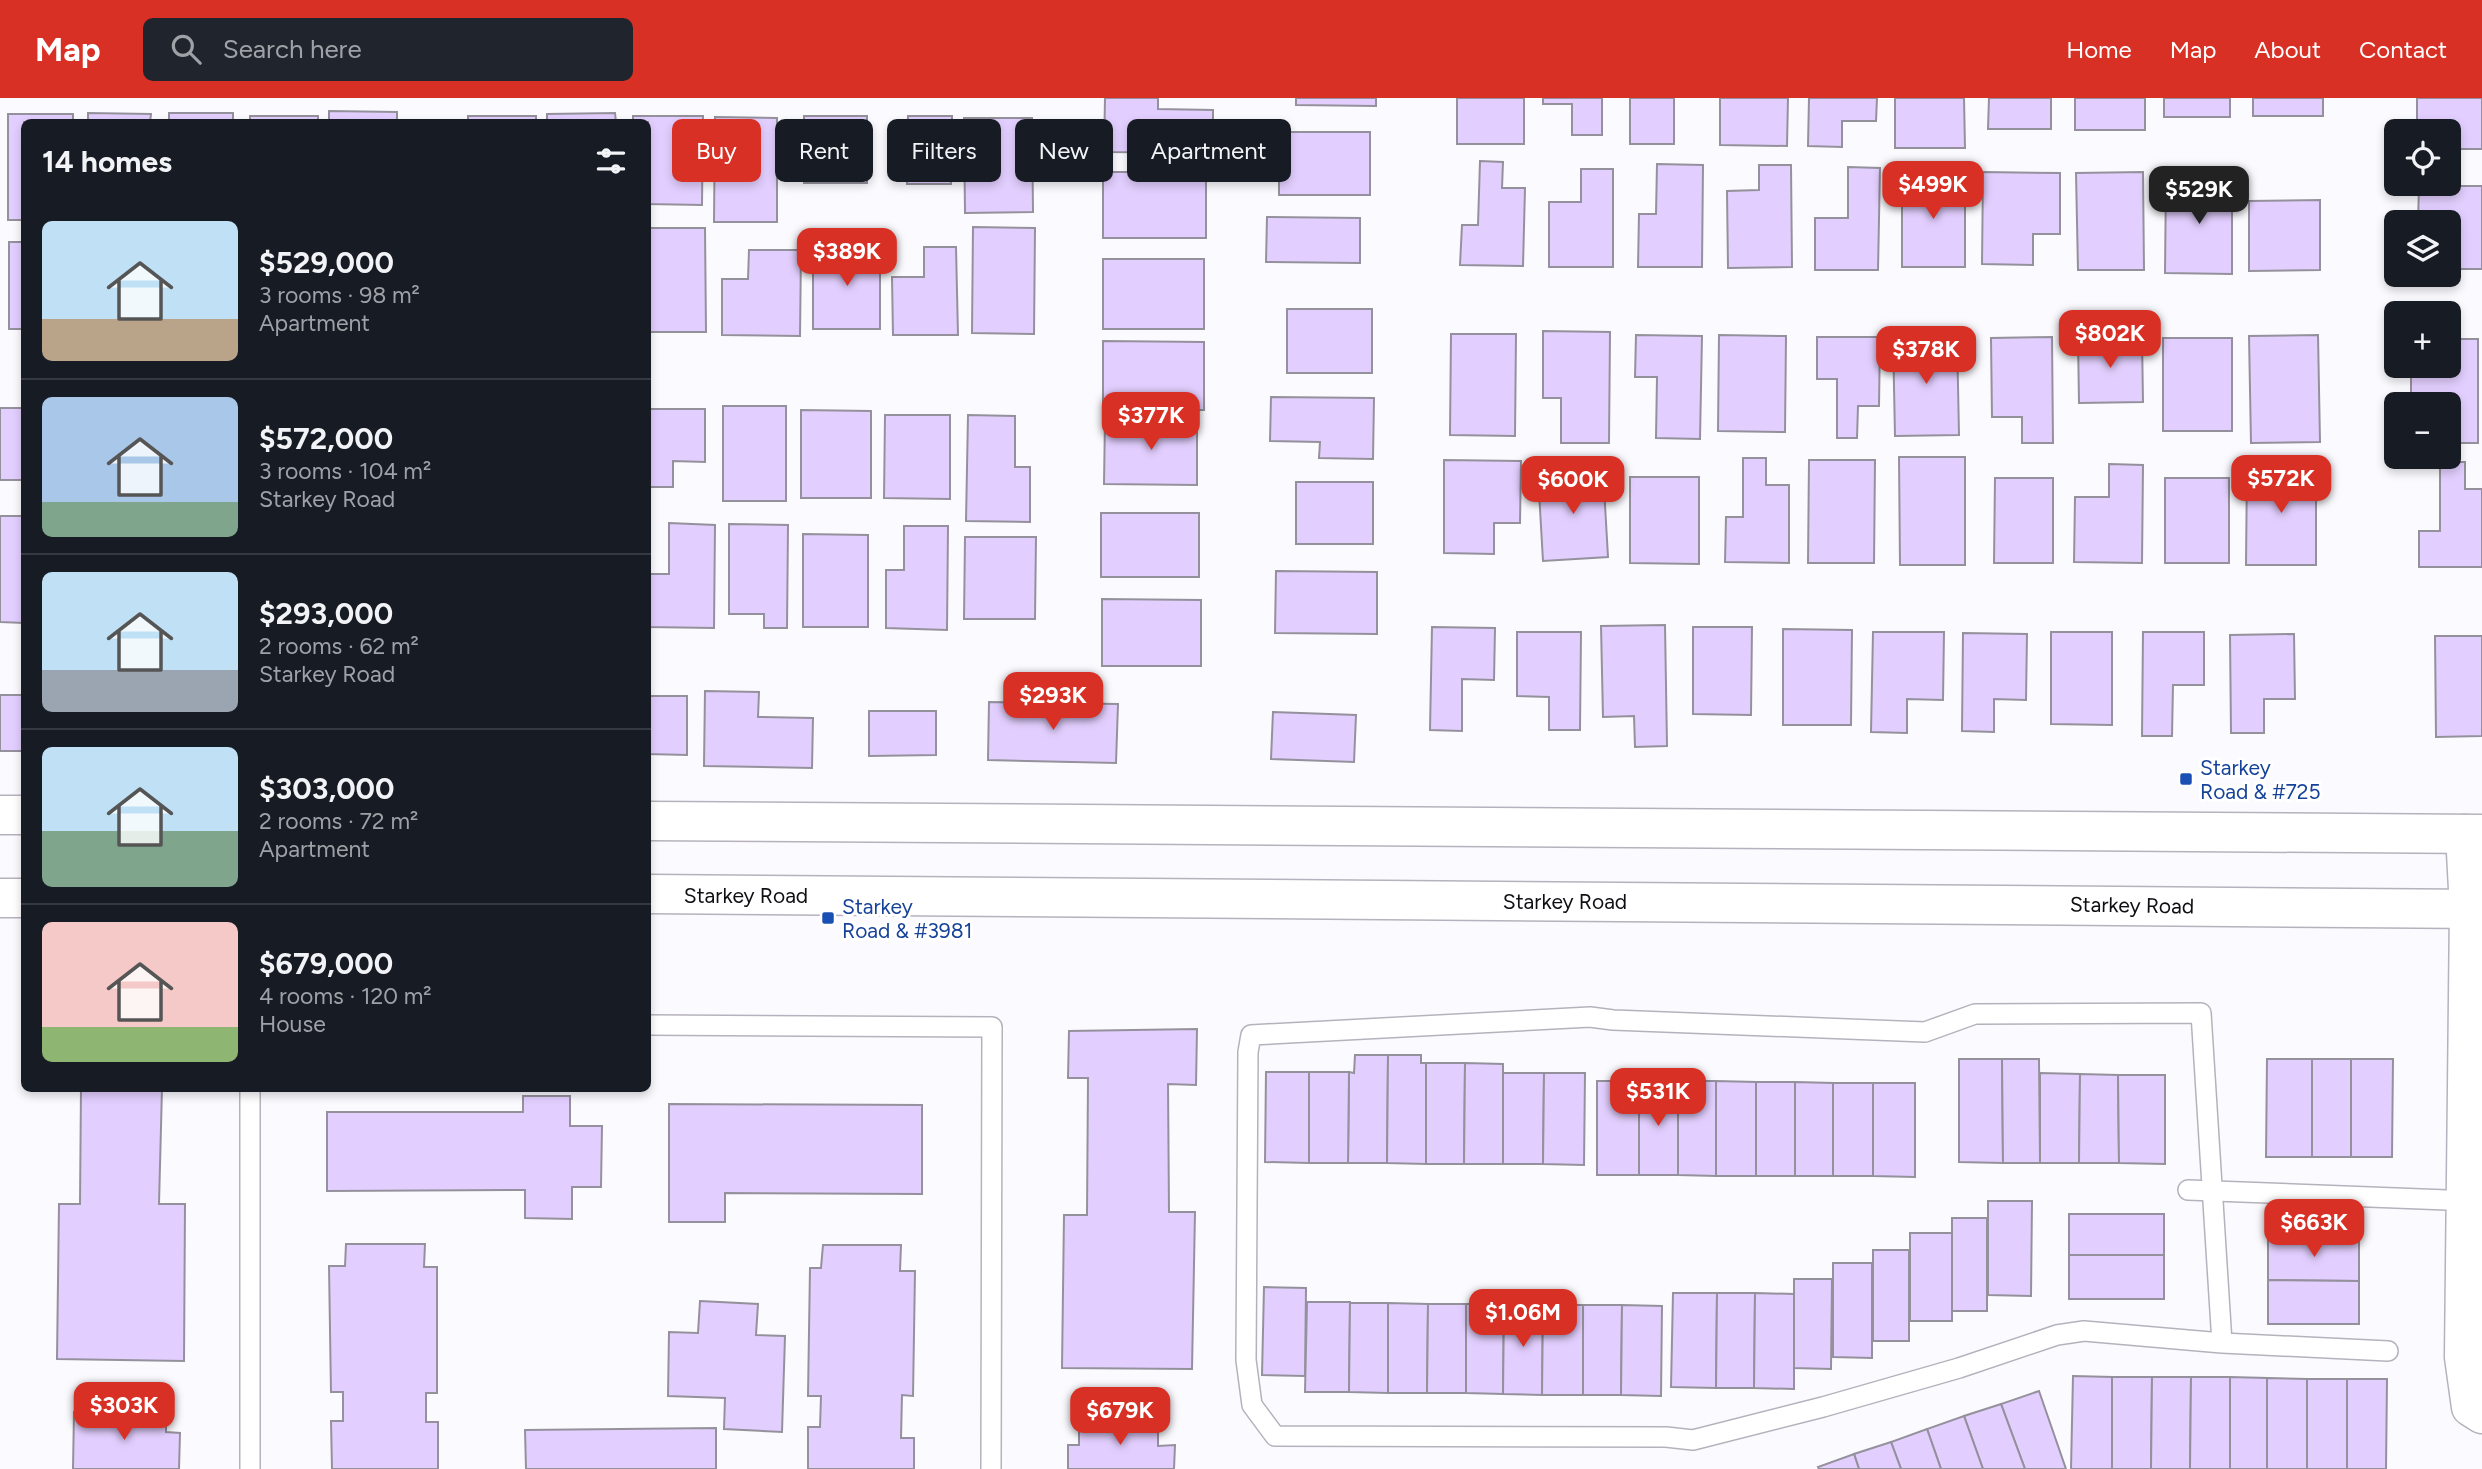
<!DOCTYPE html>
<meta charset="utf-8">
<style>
body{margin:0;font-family:Figtree,sans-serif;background:#20242c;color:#f1f3f6;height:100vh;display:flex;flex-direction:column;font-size:26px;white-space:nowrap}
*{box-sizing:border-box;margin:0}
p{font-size:23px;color:#9ea1a6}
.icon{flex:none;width:38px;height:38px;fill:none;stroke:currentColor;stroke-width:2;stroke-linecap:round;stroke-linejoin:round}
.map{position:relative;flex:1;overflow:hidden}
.side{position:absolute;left:21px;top:21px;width:630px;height:973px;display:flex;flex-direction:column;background:#171b24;border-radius:10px;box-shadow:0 4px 10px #0003}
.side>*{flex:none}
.hud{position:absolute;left:672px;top:21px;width:665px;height:63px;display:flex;gap:14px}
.controls{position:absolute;left:2384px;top:21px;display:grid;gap:14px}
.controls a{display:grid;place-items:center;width:77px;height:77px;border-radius:10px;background:#171b24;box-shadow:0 4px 10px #0003;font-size:35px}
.price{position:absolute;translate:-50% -60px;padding:0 16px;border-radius:14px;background:#d93025;color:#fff;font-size:23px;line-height:46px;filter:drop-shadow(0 2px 4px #0008)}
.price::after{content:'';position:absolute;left:50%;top:42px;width:21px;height:16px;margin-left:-10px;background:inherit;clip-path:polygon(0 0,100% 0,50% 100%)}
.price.current{background:#222;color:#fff}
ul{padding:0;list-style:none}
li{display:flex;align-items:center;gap:21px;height:175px;padding:0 21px}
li+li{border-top:2px solid #363941}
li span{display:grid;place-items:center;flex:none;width:196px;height:140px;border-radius:10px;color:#555}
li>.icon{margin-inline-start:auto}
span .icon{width:84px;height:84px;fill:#fffc;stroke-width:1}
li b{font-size:30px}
h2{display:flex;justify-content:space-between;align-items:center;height:84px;padding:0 21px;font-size:30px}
.chip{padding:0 24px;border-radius:10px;background:#171b24;box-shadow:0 4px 10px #0003;font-size:24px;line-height:63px}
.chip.current{background:#d93025;color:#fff}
header{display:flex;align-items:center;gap:42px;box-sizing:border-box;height:98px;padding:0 35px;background:#d93025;color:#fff}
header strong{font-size:33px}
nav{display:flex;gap:38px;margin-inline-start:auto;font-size:24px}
.search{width:490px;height:63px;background:#20242c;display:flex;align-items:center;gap:18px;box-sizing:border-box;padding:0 24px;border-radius:10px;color:#9ea1a6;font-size:26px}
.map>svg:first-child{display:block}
</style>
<header>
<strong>Map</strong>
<div class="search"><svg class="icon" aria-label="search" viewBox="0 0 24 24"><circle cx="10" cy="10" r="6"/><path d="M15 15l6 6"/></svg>Search here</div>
<nav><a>Home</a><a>Map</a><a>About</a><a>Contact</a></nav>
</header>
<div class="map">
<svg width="2482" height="1371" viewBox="0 0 2482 1371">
<rect width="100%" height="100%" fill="#fbfafe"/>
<!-- building -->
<g fill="#e3cfff" stroke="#95919c" stroke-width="2">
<polygon points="1105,0 1158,0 1158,11 1213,12 1213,55 1104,54"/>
<polygon points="1296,0 1376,0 1376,8 1296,7"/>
<rect x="1457" y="0" width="67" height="46"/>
<polygon points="1543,0 1602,0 1602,37 1572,37 1572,6 1543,6"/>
<rect x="1630" y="0" width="44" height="46"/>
<polygon points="1720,0 1788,0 1787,48 1720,47"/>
<polygon points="1809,0 1877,0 1876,23 1842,23 1842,49 1808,48"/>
<polygon points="1895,0 1964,0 1965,50 1895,50"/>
<polygon points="1989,0 2051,0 2051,31 1988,31"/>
<rect x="2075" y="0" width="70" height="32"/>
<rect x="2164" y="0" width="66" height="19"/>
<rect x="2253" y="0" width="70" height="18"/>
<polygon points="2417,0 2482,0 2482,51 2448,51 2448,33 2417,33"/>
<polygon points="329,13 397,14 397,24 329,24"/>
<polygon points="88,15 151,16 150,24 88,24"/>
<rect x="169" y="15" width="64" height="9"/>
<polygon points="615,15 616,24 547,24 547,16"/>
<polygon points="8,16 73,16 73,24 24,24 24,122 8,122"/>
<rect x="250" y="18" width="68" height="6"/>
<rect x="468" y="18" width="68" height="6"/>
<polygon points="633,18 703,18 702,107 648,106 648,24 633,24"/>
<rect x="804" y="18" width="63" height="67"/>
<polygon points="908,18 952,18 951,86 907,86"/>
<polygon points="715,19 777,20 777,124 714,124"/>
<polygon points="964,20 1032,20 1033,114 965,115"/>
<rect x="1279" y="34" width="91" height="63"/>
<polygon points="1480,63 1503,64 1502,90 1525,90 1523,168 1460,167 1462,127 1478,127"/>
<polygon points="1657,66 1703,67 1702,169 1638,169 1639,116 1656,116"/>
<polygon points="1759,67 1791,67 1792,169 1728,170 1727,93 1759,92"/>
<polygon points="1848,69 1880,70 1878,172 1815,172 1815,120 1848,120"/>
<polygon points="1581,71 1613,71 1613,169 1549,169 1549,104 1581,104"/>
<rect x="1103" y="74" width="103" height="66"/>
<polygon points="1983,74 2060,75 2060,136 2033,136 2033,167 1982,166"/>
<polygon points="2143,74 2144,172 2078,172 2076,75"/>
<polygon points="1902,76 1965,77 1965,169 1902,169"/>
<polygon points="2166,80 2232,81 2232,176 2165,175"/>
<polygon points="2419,88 2482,88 2482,171 2448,171 2448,124 2418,124"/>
<polygon points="2320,102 2320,172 2249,173 2249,103"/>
<polygon points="1267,119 1360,120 1360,165 1266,164"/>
<polygon points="973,129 1035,130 1034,236 972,235"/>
<polygon points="648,130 705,130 706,234 648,234"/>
<rect x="9" y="144" width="15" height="87"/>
<rect x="813" y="149" width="67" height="82"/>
<polygon points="924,149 956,149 958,237 893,237 892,179 924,179"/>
<polygon points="749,152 801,152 800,238 722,237 722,181 748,181"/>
<rect x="1103" y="161" width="101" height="70"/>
<rect x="1287" y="211" width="85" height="64"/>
<polygon points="1543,233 1610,234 1609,345 1561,345 1561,300 1543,300"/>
<polygon points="1451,236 1516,236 1515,338 1450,337"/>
<polygon points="1636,237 1702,238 1700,341 1656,340 1657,279 1635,279"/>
<polygon points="1719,237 1786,238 1785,334 1718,333"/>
<polygon points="2318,237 2320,344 2251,345 2249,238"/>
<polygon points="1957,238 1959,337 1895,338 1893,239"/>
<polygon points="1817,239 1880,239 1879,308 1858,308 1857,340 1837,340 1837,281 1817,281"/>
<polygon points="2052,239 2053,345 2022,345 2022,319 1992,319 1991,240"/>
<polygon points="2142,240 2143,304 2079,305 2078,241"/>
<rect x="2163" y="240" width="69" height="93"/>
<polygon points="2448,241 2478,241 2478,345 2448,345 2448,306 2411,306 2411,268 2448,268"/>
<polygon points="1103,243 1204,244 1204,312 1103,312"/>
<polygon points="1271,299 1374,300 1373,361 1319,360 1320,344 1270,343"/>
<rect x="723" y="308" width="63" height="95"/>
<rect x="0" y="310" width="24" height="72"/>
<polygon points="648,311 705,311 705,364 673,363 673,389 648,389"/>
<polygon points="801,312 871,313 871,400 801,400"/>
<polygon points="885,317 950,317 950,401 884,400"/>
<polygon points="968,317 1015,318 1015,369 1030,369 1030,424 966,423"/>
<polygon points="1105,321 1197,322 1197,387 1104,386"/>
<polygon points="1899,359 1965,359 1965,467 1900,467"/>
<polygon points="1743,360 1766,360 1766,387 1789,387 1789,465 1725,464 1726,419 1743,419"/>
<polygon points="1444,362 1521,363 1520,425 1494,425 1494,456 1444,455"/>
<polygon points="1809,362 1875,362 1874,465 1808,465"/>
<polygon points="2440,364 2465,364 2465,391 2482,391 2482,469 2419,469 2419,433 2440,433"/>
<polygon points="2109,366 2143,367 2142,465 2074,464 2075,399 2109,399"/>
<polygon points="2247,367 2316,368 2316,467 2246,467"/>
<polygon points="1603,372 1608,459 1543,463 1538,376"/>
<polygon points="1630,379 1699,379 1699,466 1630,465"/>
<polygon points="1995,380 2053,380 2053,465 1994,465"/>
<rect x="2165" y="380" width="64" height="85"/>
<rect x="1296" y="384" width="77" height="62"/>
<rect x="1101" y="415" width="98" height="64"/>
<polygon points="0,418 24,418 24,525 0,524"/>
<polygon points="669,425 715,427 714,530 648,529 649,476 669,476"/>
<polygon points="729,426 788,427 787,530 764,530 764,516 729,516"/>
<polygon points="904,428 948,428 947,532 886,530 886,472 904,472"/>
<polygon points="803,436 868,437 868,529 803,529"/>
<polygon points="965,439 1036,439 1035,521 964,521"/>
<polygon points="1276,473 1377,474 1377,536 1275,535"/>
<polygon points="1102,501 1201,502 1201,568 1102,568"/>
<polygon points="1665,527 1667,648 1635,649 1634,618 1603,619 1601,528"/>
<polygon points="1432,529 1495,530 1494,582 1462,581 1462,633 1430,632"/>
<polygon points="1693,529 1752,529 1751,617 1693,616"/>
<polygon points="1783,531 1852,532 1851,627 1783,627"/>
<polygon points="1517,534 1581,534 1580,632 1549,632 1549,599 1517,598"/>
<polygon points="1873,534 1944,534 1943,602 1907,601 1907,635 1871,634"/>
<polygon points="2051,534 2112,534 2112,627 2051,626"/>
<polygon points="2143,534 2204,534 2204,587 2173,587 2172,638 2142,638"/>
<polygon points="1963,535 2027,536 2026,602 1994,601 1994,634 1962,633"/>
<polygon points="2294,536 2295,601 2264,601 2264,635 2231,635 2230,537"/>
<polygon points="2435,538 2482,538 2482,638 2436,639"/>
<polygon points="705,593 759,594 758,619 813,620 812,670 704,668"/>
<rect x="0" y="597" width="24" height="56"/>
<polygon points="648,598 687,598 687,657 648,656"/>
<polygon points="989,604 1118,606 1116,665 988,662"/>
<polygon points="869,613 936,613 936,657 869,658"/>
<polygon points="1273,614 1356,617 1354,664 1271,661"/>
<polygon points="1197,931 1196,987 1168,986 1169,1114 1195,1114 1192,1271 1062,1270 1064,1117 1087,1117 1088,980 1068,980 1069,933"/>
<polygon points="1355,957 1388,957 1387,1065 1348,1065 1349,974 1354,975"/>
<polygon points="1388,957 1421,957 1421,965 1426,965 1426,1066 1387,1065"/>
<polygon points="1959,961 2002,961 2003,1065 1959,1064"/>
<polygon points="2002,961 2039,961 2040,1065 2003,1065"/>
<polygon points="2267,961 2312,961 2312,1059 2266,1059"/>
<rect x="2312" y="961" width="39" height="98"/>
<polygon points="2351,961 2393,961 2392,1059 2351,1059"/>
<polygon points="1426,965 1465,965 1464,1066 1426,1066"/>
<polygon points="1465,965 1503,966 1503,1066 1464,1066"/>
<polygon points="1266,974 1309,974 1309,1065 1265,1064"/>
<polygon points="1309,974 1349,974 1348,1065 1309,1065"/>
<polygon points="1503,975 1544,975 1543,1066 1503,1066"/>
<polygon points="1544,975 1585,975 1584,1067 1543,1066"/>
<polygon points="2040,975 2080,976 2079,1065 2040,1065"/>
<polygon points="2080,976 2118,977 2119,1065 2079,1065"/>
<polygon points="2118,977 2165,977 2165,1066 2119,1065"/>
<rect x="1597" y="983" width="42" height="94"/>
<rect x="1639" y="983" width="39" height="94"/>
<polygon points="1678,983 1716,983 1716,1078 1678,1077"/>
<polygon points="1716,983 1756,984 1756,1078 1716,1078"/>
<rect x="1756" y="984" width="39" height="94"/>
<polygon points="1795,984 1833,985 1833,1078 1795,1078"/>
<rect x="1833" y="985" width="40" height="93"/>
<polygon points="1873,985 1915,985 1915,1079 1873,1078"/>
<polygon points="81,990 162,990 159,1106 185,1106 184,1263 57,1261 59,1106 80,1106"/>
<polygon points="523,998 570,998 570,1028 602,1028 601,1089 572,1089 572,1121 525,1120 525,1092 327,1093 327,1014 523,1014"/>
<polygon points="669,1006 922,1007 922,1096 725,1095 725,1124 669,1124"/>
<polygon points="1988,1103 2032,1103 2031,1198 1988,1197"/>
<rect x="2069" y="1116" width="95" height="41"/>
<rect x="1952" y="1120" width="35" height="93"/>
<rect x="1910" y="1135" width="42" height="88"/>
<polygon points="2268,1139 2359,1139 2359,1183 2268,1182"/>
<polygon points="346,1146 425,1146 424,1169 437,1169 437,1295 426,1295 426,1324 438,1324 438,1371 332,1371 331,1323 343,1323 343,1294 331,1294 329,1168 345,1168"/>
<polygon points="823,1147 901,1147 900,1173 915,1173 913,1298 902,1297 901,1340 914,1340 914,1371 808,1371 808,1329 820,1329 821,1298 808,1298 810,1170 821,1170"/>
<rect x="1873" y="1152" width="36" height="91"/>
<rect x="2069" y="1157" width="95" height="44"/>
<polygon points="1833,1165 1872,1165 1872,1260 1833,1259"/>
<polygon points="1794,1181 1832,1181 1831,1271 1794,1270"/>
<polygon points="2268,1182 2359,1183 2359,1226 2268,1226"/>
<polygon points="1264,1189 1306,1190 1305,1278 1262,1277"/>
<polygon points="1673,1195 1717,1195 1716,1290 1671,1289"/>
<polygon points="1717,1195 1755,1195 1754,1290 1716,1290"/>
<polygon points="1755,1195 1794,1196 1794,1291 1754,1290"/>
<polygon points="700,1203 758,1206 756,1237 785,1238 782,1334 724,1331 725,1300 668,1298 669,1234 698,1235"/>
<polygon points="1307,1204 1350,1204 1349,1294 1305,1294"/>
<polygon points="1350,1205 1388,1205 1388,1295 1349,1294"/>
<polygon points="1388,1205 1428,1206 1427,1295 1388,1295"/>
<polygon points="1428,1206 1466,1206 1466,1295 1427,1295"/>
<polygon points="1466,1206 1504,1206 1503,1296 1466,1295"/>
<polygon points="1504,1206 1543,1207 1542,1297 1503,1296"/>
<polygon points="1543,1207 1583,1207 1583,1297 1542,1297"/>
<polygon points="1583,1207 1622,1207 1621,1297 1583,1297"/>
<polygon points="1622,1207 1662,1208 1661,1298 1621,1297"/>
<polygon points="2073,1278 2112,1279 2112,1371 2071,1371"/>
<polygon points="2112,1279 2152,1279 2151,1371 2112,1371"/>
<polygon points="2152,1279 2191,1279 2190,1371 2151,1371"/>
<polygon points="2191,1279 2230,1279 2230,1371 2190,1371"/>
<polygon points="2230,1279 2267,1280 2267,1371 2230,1371"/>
<polygon points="2267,1280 2307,1281 2307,1371 2267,1371"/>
<rect x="2307" y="1281" width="40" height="90"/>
<polygon points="2347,1281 2387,1281 2386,1371 2347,1371"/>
<polygon points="2039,1293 2066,1371 2025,1371 2001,1306"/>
<polygon points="2001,1306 2025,1371 1983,1371 1964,1318"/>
<polygon points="74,1314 166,1315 166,1334 180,1335 179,1371 73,1371"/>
<polygon points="1964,1318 1983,1371 1941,1371 1927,1331"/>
<polygon points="1079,1323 1158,1323 1158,1348 1175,1347 1174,1371 1068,1371 1068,1347 1079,1347"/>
<polygon points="716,1330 716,1371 526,1371 525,1332"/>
<polygon points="1927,1331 1941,1371 1901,1371 1891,1344"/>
<polygon points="1891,1344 1901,1371 1859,1371 1854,1356"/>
<polygon points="1854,1356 1859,1371 1819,1371 1818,1369"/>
</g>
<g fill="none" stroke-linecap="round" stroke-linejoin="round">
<!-- service casing -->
<g stroke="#b6b2bd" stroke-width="22">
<g id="service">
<polyline points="648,927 992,929 991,1371"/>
<polyline points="2188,1092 2473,1103"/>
<polyline points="2222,1245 2201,915 1975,916 1925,934 1613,922 1590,919 1251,937 1248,954 1246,1262 1252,1307 1275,1338 1666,1339 1693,1342 1823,1309 1959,1270 2057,1237 2084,1233 2222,1245 2388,1253"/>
<polyline points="250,1371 250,990"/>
</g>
</g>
<!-- minor casing -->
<g stroke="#b6b2bd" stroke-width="41">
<polyline id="minor" points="2465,736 2469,810 2464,1259 2471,1309 2482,1316"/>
</g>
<!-- secondary casing -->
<g stroke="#b6b2bd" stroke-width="41">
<g id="secondary">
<polyline points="0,717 24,717"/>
<polyline points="648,723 2482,736"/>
<polyline points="648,796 2482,811"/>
<polyline points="0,800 24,800"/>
</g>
</g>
<!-- service -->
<use href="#service" stroke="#fff" stroke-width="19"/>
<!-- minor -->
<use href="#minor" stroke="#fff" stroke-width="38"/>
<!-- secondary -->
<use href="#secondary" stroke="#fff" stroke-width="38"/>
</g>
<!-- markers -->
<g fill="#1a4fb4" stroke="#fff" stroke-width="2.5">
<rect x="2179" y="674" width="14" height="14" rx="3.5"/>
<rect x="821" y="813" width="14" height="14" rx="3.5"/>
</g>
<g text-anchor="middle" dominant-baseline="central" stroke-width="6" stroke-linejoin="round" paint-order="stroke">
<!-- transit labels -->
<g font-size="21" fill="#164399" stroke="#fff" text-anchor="start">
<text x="2200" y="669">Starkey<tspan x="2200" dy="24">Road &amp; #725</tspan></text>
<text x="842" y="808">Starkey<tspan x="842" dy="24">Road &amp; #3981</tspan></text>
</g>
<!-- street labels -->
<g font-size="21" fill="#100e12" stroke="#fff">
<text x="746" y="797">Starkey Road</text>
<text x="1565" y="803">Starkey Road</text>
<text transform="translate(2132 807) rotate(1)">Starkey Road</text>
</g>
</g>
</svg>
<div class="controls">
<a><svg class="icon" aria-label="locate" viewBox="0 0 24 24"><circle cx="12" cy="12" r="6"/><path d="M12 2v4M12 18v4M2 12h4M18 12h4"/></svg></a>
<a><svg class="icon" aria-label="layers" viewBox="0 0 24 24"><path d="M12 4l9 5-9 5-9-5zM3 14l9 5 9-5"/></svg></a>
<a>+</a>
<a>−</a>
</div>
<b class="price" style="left:1933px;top:123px">$499K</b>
<b class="price current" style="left:2199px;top:128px">$529K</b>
<b class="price" style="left:847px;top:190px">$389K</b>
<b class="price" style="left:2110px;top:272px">$802K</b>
<b class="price" style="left:1926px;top:288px">$378K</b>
<b class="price" style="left:1151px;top:354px">$377K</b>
<b class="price" style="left:2281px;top:417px">$572K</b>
<b class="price" style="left:1573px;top:418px">$600K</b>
<b class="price" style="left:1053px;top:634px">$293K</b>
<b class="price" style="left:1658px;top:1030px">$531K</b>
<b class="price" style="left:2314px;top:1161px">$663K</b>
<b class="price" style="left:1523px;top:1251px">$1.06M</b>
<b class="price" style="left:124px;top:1344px">$303K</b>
<b class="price" style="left:1120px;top:1349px">$679K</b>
<div class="hud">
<a class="chip current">Buy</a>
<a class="chip">Rent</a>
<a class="chip">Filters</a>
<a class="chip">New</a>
<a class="chip">Apartment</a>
</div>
<section class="side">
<h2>14 homes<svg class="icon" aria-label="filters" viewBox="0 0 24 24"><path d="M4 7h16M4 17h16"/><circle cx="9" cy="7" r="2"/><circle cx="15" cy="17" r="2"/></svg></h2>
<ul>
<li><span style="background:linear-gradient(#bfe0f5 70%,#b9a48a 0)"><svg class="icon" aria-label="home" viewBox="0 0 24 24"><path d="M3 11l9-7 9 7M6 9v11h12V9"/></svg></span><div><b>$529,000</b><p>3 rooms · 98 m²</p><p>Apartment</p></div></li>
<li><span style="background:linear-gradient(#a9c7e8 75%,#7fa58c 0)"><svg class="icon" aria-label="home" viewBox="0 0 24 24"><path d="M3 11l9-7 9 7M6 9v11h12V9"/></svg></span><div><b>$572,000</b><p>3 rooms · 104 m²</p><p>Starkey Road</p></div></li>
<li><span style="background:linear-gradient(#bfe0f5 70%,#9aa5b1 0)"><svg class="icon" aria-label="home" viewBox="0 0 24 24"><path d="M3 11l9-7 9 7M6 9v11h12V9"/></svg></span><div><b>$293,000</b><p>2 rooms · 62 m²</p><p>Starkey Road</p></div></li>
<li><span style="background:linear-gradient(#bfe0f5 60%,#7fa58c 0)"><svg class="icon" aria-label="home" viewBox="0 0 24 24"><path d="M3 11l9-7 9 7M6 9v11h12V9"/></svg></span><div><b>$303,000</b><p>2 rooms · 72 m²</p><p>Apartment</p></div></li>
<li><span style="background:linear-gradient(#f6c9c9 75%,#8fb573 0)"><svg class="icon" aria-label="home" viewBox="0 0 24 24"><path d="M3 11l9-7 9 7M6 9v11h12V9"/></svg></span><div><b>$679,000</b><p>4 rooms · 120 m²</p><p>House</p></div></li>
</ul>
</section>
</div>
